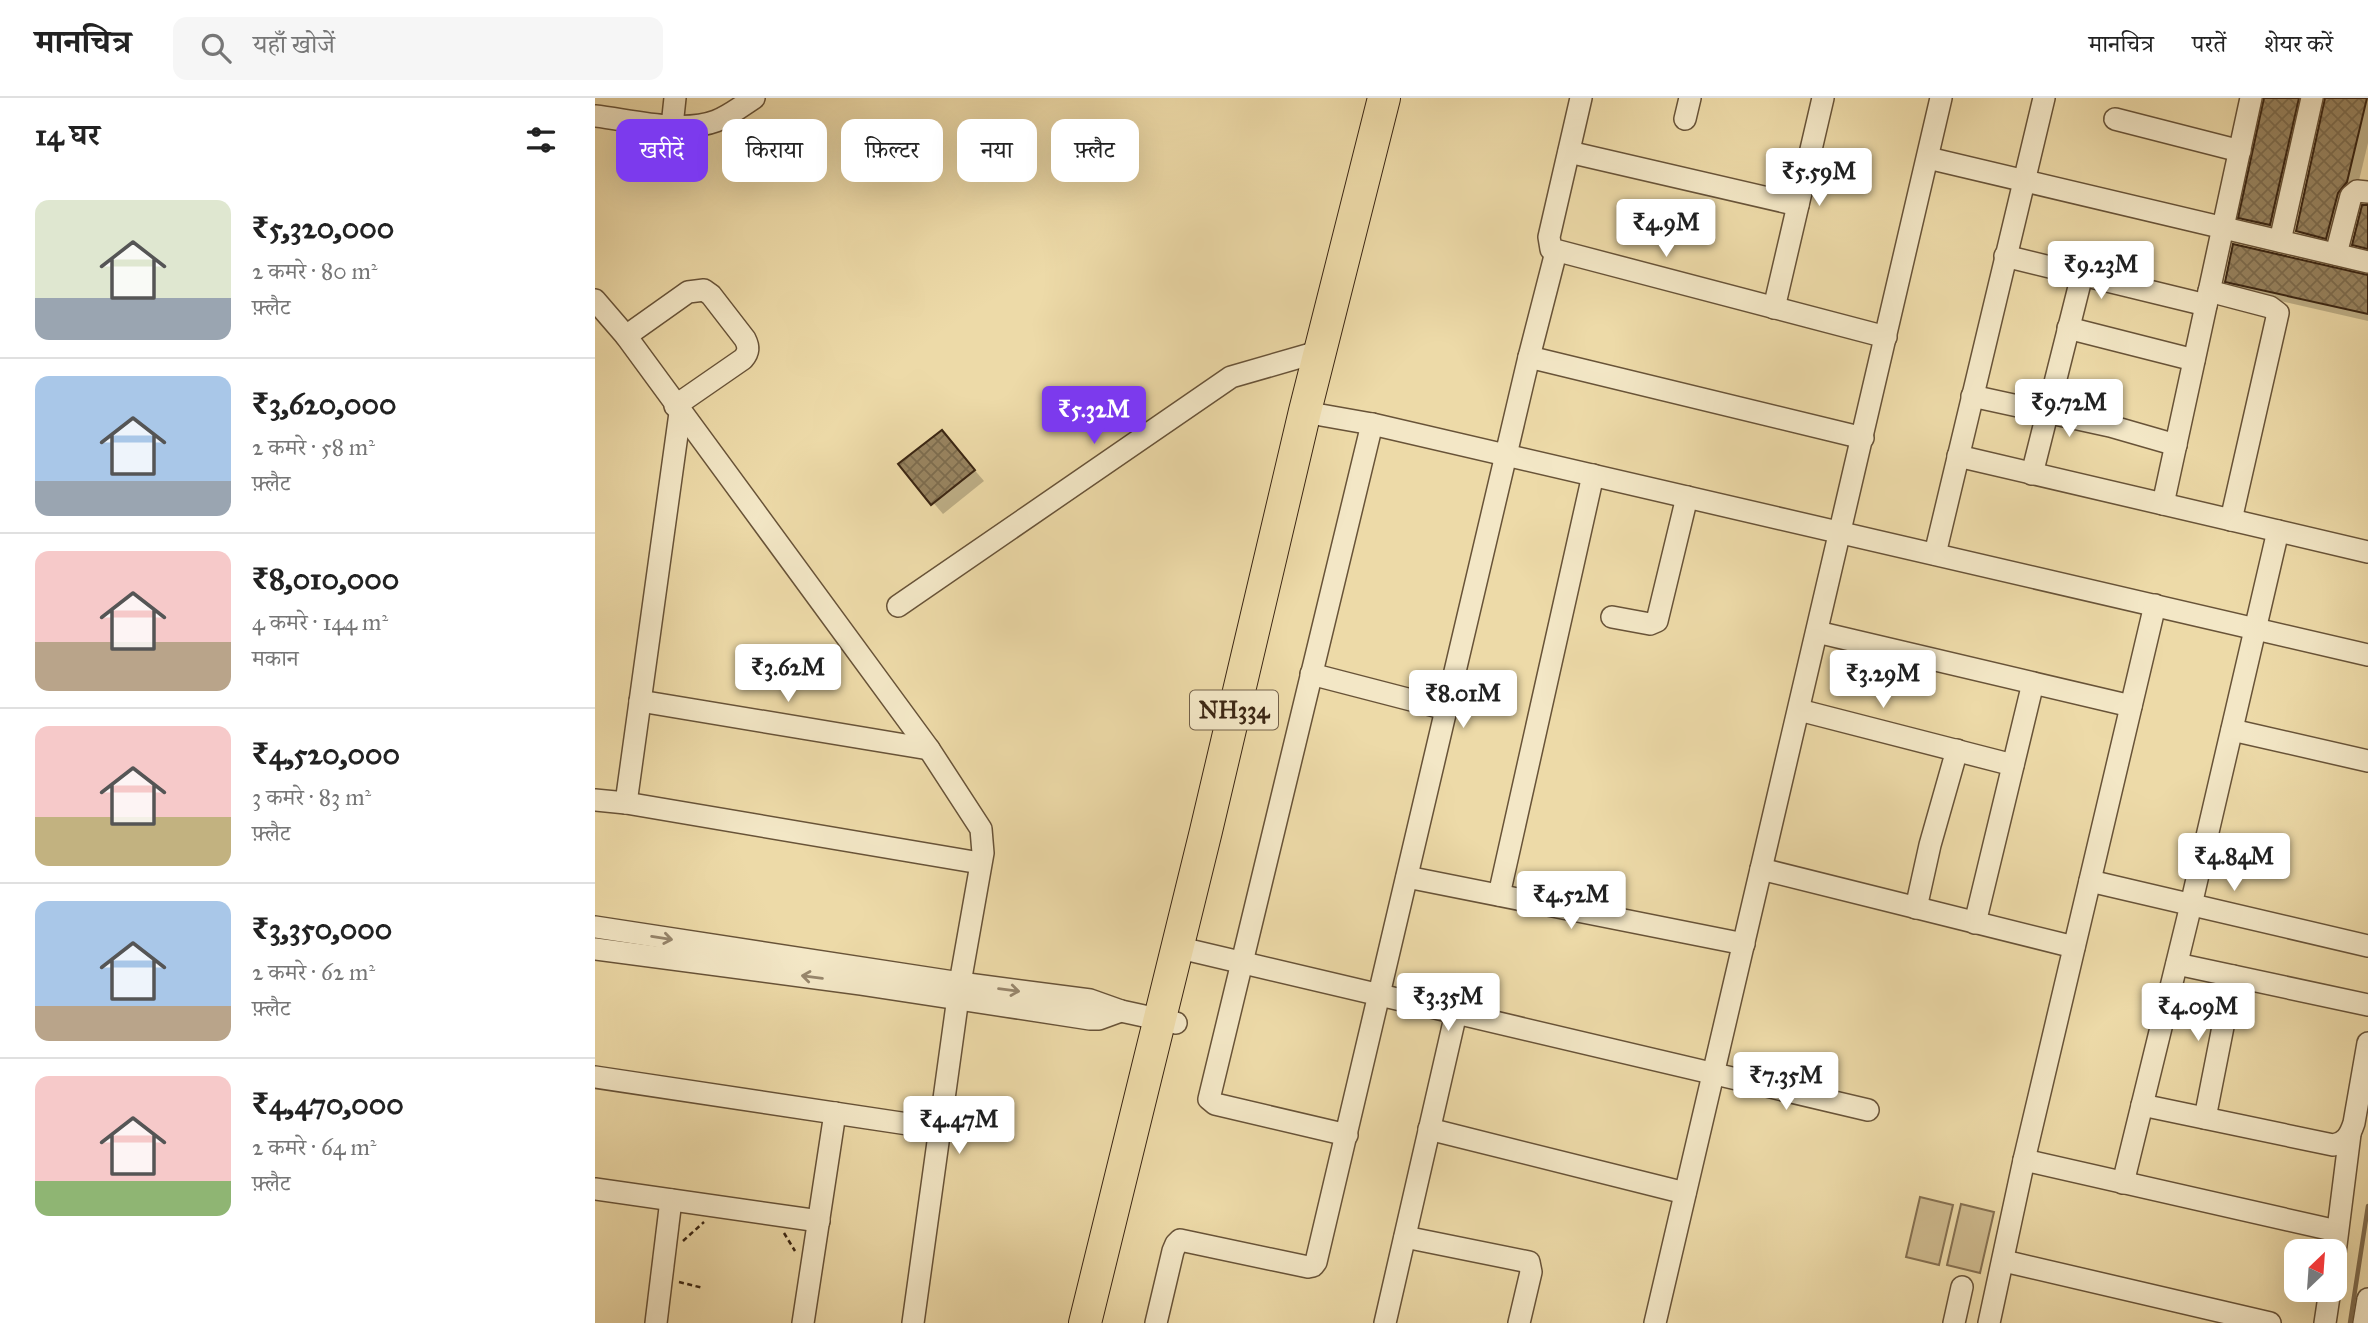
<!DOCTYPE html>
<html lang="hi">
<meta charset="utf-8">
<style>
body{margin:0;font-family:"IM FELL Great Primer","Noto Serif Devanagari",serif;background:#f6f6f6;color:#222;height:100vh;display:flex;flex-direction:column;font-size:26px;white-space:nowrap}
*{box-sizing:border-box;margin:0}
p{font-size:23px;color:#767676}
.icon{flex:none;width:38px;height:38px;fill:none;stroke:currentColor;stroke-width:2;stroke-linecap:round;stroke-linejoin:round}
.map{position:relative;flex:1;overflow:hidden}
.sheet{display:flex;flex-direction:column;background:#fff;width:595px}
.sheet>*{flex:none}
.hud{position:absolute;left:21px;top:21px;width:665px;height:63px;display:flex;gap:14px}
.needle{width:46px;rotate:25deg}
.fabs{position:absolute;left:1689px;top:1141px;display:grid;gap:14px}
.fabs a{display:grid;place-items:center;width:63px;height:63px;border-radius:14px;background:#fff;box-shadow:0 7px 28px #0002;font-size:35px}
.price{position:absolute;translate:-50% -60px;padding:0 16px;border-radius:7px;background:#fff;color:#222;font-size:23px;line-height:46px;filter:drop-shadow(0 2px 4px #0008)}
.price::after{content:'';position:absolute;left:50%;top:42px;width:21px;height:16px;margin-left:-10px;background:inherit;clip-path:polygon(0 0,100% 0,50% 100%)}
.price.selected{background:#7c3aed;color:#fff}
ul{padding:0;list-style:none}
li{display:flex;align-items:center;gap:21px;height:175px;padding:0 35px}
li+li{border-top:2px solid #e0e0e0}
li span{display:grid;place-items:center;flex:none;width:196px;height:140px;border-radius:14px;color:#555}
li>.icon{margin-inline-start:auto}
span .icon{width:84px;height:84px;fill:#fffc;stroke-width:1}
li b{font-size:30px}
h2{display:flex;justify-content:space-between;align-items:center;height:84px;padding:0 35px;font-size:30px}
.tag{padding:0 24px;border-radius:14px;background:#fff;box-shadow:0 7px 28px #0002;font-size:24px;line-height:63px}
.tag.selected{background:#7c3aed;color:#fff}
header{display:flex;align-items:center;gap:42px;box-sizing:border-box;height:98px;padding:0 35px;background:#fff;border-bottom:2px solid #e0e0e0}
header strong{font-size:33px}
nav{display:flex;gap:38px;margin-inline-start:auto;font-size:24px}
.search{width:490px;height:63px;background:#f6f6f6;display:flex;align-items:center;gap:18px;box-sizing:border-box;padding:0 24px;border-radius:14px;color:#767676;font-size:26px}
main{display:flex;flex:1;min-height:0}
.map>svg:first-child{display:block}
</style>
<header>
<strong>मानचित्र</strong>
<div class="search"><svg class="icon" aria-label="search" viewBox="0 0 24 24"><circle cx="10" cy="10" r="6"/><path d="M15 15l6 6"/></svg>यहाँ खोजें</div>
<nav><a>मानचित्र</a><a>परतें</a><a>शेयर करें</a></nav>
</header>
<main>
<section class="sheet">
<h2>14 घर<svg class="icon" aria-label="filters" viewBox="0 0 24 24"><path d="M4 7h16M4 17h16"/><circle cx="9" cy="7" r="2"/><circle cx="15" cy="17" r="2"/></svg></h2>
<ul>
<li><span style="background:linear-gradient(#dfe7d0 70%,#9aa5b1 0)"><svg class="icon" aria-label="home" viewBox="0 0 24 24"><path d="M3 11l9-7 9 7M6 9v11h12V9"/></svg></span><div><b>₹5,320,000</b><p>2 कमरे · 80 m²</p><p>फ़्लैट</p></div></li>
<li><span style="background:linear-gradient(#a9c7e8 75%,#9aa5b1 0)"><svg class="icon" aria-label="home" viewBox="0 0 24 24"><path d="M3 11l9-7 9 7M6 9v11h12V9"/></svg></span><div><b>₹3,620,000</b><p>2 कमरे · 58 m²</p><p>फ़्लैट</p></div></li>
<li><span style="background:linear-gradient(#f6c9c9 65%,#b9a48a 0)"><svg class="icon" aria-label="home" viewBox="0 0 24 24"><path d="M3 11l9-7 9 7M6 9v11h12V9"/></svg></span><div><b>₹8,010,000</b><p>4 कमरे · 144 m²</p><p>मकान</p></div></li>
<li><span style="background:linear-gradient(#f6c9c9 65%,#c2b280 0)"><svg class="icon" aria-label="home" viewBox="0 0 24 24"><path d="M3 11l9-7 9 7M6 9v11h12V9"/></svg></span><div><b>₹4,520,000</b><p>3 कमरे · 83 m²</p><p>फ़्लैट</p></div></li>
<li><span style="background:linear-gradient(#a9c7e8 75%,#b9a48a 0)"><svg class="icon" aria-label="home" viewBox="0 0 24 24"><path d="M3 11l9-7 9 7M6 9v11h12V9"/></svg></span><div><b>₹3,350,000</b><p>2 कमरे · 62 m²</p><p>फ़्लैट</p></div></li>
<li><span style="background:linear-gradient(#f6c9c9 75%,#8fb573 0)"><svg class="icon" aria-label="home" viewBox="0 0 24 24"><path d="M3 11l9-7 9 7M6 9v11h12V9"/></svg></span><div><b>₹4,470,000</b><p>2 कमरे · 64 m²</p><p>फ़्लैट</p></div></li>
</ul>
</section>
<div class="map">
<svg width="1773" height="1225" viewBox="0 0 1773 1225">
<defs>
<pattern id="building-cross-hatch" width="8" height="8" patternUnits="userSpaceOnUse" patternTransform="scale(1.75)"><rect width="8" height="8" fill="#988460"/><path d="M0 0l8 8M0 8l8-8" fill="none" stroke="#7d6c4e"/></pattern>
</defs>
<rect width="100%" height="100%" fill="#eddaa8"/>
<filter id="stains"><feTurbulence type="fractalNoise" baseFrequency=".00286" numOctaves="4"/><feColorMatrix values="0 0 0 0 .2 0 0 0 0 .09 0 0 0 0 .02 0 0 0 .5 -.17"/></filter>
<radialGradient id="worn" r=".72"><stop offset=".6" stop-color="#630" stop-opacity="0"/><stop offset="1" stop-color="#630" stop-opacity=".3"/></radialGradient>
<!-- garden -->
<g fill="#cfbb8f" stroke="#857051" stroke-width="2">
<polygon points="1325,1099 1358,1107 1344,1167 1311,1159"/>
<polygon points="1366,1106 1399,1114 1385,1175 1352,1167"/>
</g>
<!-- shadow -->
<g fill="#0003">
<polygon points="1670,0 1720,0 1685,136 1655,129 1645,119"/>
<polygon points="1731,0 1773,0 1773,45 1761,95 1741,150 1713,143 1703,133"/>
<polygon points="1773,108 1773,158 1759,146"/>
<polygon points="1773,178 1773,223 1642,193 1632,183"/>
<polygon points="347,334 389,383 348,416 306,367"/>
</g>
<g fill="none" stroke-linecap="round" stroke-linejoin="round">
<!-- stream -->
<polyline stroke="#816d4e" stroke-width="4.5" points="1755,1225 1773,1108"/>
</g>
<!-- building -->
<g fill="url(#building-cross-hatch)" stroke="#3b2613" stroke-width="2">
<polygon points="1669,0 1704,0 1675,127 1643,120"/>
<polygon points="1730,0 1772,0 1752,84 1743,95 1731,141 1701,133"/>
<polygon points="1767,107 1773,107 1773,151 1757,147"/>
<polygon points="1638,146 1773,177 1773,216 1630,184"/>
<polygon points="347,332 380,372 336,407 303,366"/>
</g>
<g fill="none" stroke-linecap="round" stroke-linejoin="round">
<!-- minor casing -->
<g stroke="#685338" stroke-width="24">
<g id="minor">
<polyline points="986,0 954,139 956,151 1291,239"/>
<path d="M 0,18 C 35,22 87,36 121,23 C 134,18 147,8 159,0"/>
<polyline points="1090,21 1095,0"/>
<polyline points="1520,21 1645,53"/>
<polyline points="77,28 80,0"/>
<polyline points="974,54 1203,107"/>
<polyline points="1333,60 1773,164"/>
<polyline points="1685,143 1717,0"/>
<polyline points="1741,156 1756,98 1762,93 1773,94"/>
<polyline points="1410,158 1611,207"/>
<polyline points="1614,193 1675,209 1683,215 1636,422"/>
<polyline points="0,202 31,238 334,651 386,731 388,755 365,885 318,1225"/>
<polyline points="1179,210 1228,0"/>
<polyline points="1473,230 1599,262"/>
<path d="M 31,238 L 93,194 L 109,192 L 116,197 L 150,241 C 154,249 154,254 148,261 L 80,308"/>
<polyline points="934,259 961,154"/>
<polyline points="1377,298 1515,328 1581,347"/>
<polyline points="726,317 777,326 1773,557"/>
<polyline points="1363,358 1773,454"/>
<polyline points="1437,376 1487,177"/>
<polyline points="1568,406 1656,0"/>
<polyline points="1340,456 1449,0"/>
<polyline points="303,508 636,279 726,253"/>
<polyline points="1017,519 1055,526 1062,523 1092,399"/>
<polyline points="1222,534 1536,608"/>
<polyline points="716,576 851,611"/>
<polyline points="45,603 334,651"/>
<polyline points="1204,612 1418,667"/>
<polyline points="1637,632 1773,663"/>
<polyline points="0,702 31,705 385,765"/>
<polyline points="31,705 85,315"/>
<polyline points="1166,771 1479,849"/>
<polyline points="812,779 1149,846"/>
<polyline points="1495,783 1773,848"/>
<polyline points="904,797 998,377"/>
<polyline points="1321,810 1335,747 1362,652"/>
<polyline points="1380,825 1438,585"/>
<polyline points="0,829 365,885 495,902 526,913 581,925"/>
<polyline points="0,851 266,886 495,921 504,921 526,913"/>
<polyline points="598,853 1273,1012"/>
<polyline points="1582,866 1773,907"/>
<polyline points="0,979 346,1031"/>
<path d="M 1547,1007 L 1738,1047 C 1751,1045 1755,1037 1759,1025 L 1773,945"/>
<polyline points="1610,1020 1638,878"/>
<polyline points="834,1031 1090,1095"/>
<polyline points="752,1037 620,1006 614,1001 777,326"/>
<polyline points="1429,1062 1742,1133"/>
<polyline points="1528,1085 1596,807 1683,433"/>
<polyline points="0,1091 224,1123"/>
<polyline points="810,1139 934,1164 936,1174 924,1225"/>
<polyline points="1740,1155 1755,1036"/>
<polyline points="1409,1163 1675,1225"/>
<polyline points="61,1225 76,1102"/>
<polyline points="208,1225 240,1015"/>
<polyline points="561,1225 578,1153 581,1146 585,1142 713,1169 718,1168 721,1164 934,259 1268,340"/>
<polyline points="790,1225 861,915"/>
<polyline points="1060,1225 1346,0"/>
<polyline points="1359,1225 1367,1189"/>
<polyline points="1394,1225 1429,1062 1560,507"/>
<polyline points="1730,1225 1735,1192"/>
<polyline points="1769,1225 1773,1201"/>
</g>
</g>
<!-- highway casing -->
<g stroke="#3b2613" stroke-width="34">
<polyline id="highway" points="490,1225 611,733 710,313 789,0"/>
</g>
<!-- path -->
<g stroke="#3b2613" stroke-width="2.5" stroke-dasharray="5 3.5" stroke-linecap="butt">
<polyline points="189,1135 200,1153"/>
<polyline points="88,1143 109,1124"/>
<polyline points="84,1184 108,1190"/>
</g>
<!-- minor -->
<use href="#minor" stroke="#f3e7c6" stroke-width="21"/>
<!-- highway -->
<use href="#highway" stroke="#eddaa8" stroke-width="32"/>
</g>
<!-- one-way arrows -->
<defs><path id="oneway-shaft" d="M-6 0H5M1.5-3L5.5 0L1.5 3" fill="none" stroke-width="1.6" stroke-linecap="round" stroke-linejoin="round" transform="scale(1.75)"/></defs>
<g stroke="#97866c">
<use href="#oneway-shaft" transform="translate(67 840) rotate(9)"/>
<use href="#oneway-shaft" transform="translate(217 879) rotate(-173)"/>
<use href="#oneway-shaft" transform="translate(414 892) rotate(7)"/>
</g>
<g text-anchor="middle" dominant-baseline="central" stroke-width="6" stroke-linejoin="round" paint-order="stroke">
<!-- shield labels -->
<rect fill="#f3e7c6" stroke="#726049" stroke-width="2" x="595" y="592.5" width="88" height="39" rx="5"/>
<g font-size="23" font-weight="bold" fill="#3b2613">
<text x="639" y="612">NH334</text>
</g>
</g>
<rect width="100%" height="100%" filter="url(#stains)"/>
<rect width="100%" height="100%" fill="url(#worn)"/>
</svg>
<div class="fabs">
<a><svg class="needle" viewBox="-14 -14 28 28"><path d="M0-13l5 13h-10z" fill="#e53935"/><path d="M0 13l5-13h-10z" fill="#767676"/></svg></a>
</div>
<b class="price" style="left:1224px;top:110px">₹5.59M</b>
<b class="price" style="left:1071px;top:161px">₹4.9M</b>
<b class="price" style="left:1506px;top:203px">₹9.23M</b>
<b class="price" style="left:1474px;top:341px">₹9.72M</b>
<b class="price selected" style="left:499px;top:348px">₹5.32M</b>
<b class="price" style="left:193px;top:606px">₹3.62M</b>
<b class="price" style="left:1288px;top:612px">₹3.29M</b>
<b class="price" style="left:868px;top:632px">₹8.01M</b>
<b class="price" style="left:1639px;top:795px">₹4.84M</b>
<b class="price" style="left:976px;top:833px">₹4.52M</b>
<b class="price" style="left:853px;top:935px">₹3.35M</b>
<b class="price" style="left:1603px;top:945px">₹4.09M</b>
<b class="price" style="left:1191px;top:1014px">₹7.35M</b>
<b class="price" style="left:364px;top:1058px">₹4.47M</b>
<div class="hud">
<a class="tag selected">खरीदें</a>
<a class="tag">किराया</a>
<a class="tag">फ़िल्टर</a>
<a class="tag">नया</a>
<a class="tag">फ़्लैट</a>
</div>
</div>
</main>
